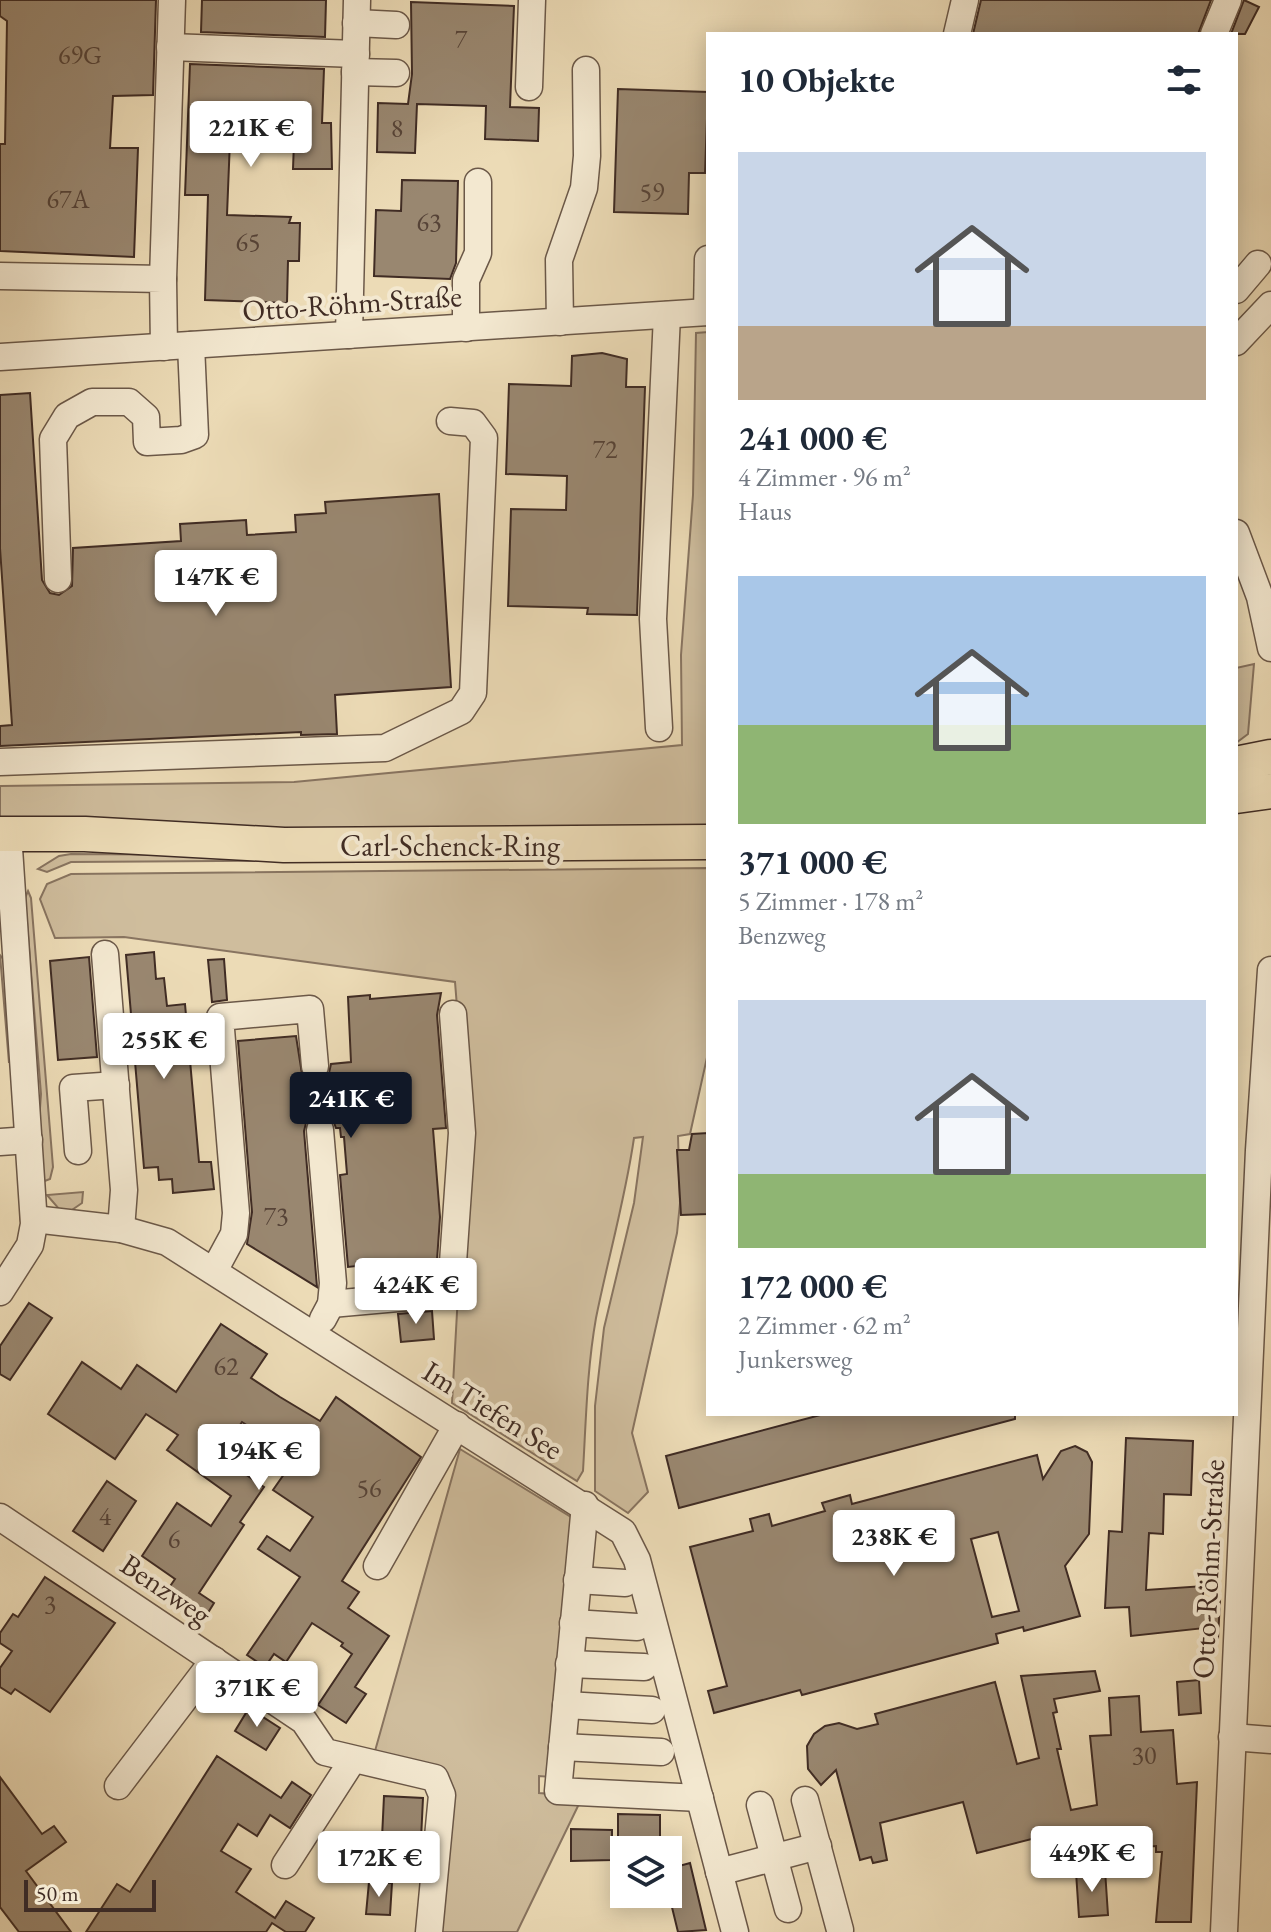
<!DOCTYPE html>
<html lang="de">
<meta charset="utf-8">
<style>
body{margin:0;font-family:"EB Garamond",serif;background:#f6f6f7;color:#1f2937;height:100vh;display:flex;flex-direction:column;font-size:30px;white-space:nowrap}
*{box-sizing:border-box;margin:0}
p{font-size:26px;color:#747a83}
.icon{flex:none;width:44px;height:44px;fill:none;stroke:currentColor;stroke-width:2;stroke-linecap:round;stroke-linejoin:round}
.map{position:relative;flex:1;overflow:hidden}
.sheet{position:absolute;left:706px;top:32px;width:532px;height:1384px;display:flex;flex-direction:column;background:#fff;border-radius:0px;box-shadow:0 4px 20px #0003}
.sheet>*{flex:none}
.buttons{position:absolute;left:610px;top:1836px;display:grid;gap:16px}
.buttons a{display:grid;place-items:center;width:72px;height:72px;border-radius:0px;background:#fff;box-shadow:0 4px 20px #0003;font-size:40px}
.scale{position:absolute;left:24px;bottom:20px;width:132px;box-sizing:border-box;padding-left:8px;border:4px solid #402c24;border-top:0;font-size:22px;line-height:28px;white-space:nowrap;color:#402c24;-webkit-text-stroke:6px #f3e8d0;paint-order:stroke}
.price{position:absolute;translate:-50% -68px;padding:0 18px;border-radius:8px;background:#fff;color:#222;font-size:26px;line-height:52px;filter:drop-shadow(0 2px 4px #0008)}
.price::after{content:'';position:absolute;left:50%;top:48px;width:24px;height:18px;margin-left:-12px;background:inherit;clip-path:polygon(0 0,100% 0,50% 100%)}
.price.selected{background:#111827;color:#fff}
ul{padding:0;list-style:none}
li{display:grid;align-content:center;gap:16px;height:424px;padding:0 32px}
li span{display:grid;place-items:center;height:248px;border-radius:0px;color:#555}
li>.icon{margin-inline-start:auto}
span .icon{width:144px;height:144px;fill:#fffc;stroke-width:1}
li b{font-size:34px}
h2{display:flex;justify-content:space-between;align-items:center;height:96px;padding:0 32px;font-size:34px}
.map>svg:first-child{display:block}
</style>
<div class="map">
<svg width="1271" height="1932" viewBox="0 0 1271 1932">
<rect width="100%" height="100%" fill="#ecdbb6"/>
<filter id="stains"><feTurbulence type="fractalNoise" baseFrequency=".0025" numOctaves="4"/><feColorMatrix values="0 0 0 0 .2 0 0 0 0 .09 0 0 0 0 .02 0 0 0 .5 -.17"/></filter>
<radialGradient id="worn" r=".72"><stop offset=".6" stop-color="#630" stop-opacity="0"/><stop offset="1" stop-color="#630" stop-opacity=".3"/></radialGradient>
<!-- green -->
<g fill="#cfbd9d" stroke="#887460" stroke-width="2">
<polygon points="708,332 708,831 0,829 0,786 294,782 682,745 681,655 693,495 696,333"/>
<polygon points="1254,664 1248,734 1236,743 1236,668"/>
<polygon points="71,854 675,858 71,862 47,872 38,869 59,856"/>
<path d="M 708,868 L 708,1053 L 690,1134 L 678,1136 L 680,1203 L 677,1233 L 632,1433 L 648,1492 L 628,1513 L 595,1491 L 595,1406 L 604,1328 L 634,1203 L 643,1137 L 634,1138 C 625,1200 608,1258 596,1318 C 587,1369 586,1420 583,1471 L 577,1481 L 452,1403 L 467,1131 L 455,982 L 124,937 L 55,938 L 40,899 L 47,884 L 71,874 Z"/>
<polygon points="28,891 31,898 53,1167 50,1179 42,1182 38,1136 41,1094 25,898"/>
<polygon points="0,955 4,960 9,1063"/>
<polygon points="83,1192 82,1203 69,1212 59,1209 47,1195"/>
<polygon points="460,1449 579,1522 551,1777 539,1776 539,1793 592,1797 578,1806 517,1932 435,1932 448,1801 375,1751"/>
</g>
<!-- building -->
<g fill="#998770" stroke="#402c24" stroke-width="2" fill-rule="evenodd">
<polygon points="0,0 156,0 153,95 113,96 110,148 138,148 134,257 0,251 0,144 5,144 7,21 0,16"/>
<polygon points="202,0 326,0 325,37 201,32"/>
<polygon points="981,0 1211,0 1198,34 973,34"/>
<polygon points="1244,0 1259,7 1245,34 1231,34"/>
<polygon points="411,2 514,6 510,107 539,108 538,141 485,139 486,106 417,104 415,153 377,152 378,103 408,104 412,74"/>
<polygon points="190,64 324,69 322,123 331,123 332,169 293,169 294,142 230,140 227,215 291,217 289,223 300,223 299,261 288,261 287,303 205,300 208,195 185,195"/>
<polygon points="618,89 708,92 705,173 689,173 688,214 614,212"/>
<polygon points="402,180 458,181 456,263 450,279 374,276 376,210 401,211"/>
<polygon points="602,353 627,359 626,387 645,387 637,615 587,614 588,608 508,606 511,509 566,510 567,476 506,474 509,384 571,386 572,356"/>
<polygon points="30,393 42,580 50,593 59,595 72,586 73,548 181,541 180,524 246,520 247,535 296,532 295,515 326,513 325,502 439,494 451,687 335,695 337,734 301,735 301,732 0,746 0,726 12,725 0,548 0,395"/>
<polygon points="154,952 156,979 164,978 167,1006 185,1004 199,1162 211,1162 214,1189 173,1193 172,1179 159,1180 158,1167 144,1168 126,955"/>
<polygon points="89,957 97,1057 58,1060 50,961"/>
<polygon points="224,959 227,1000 212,1002 208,960"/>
<polygon points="441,993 437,1015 446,1128 433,1129 440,1217 437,1260 416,1261 417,1277 357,1282 356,1266 348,1267 340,1175 347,1174 344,1137 341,1137 340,1128 336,1128 333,1120 318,1114 306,1123 304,1131 317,1287 247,1244 252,1212 238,1041 296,1036 302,1074 317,1082 329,1073 331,1064 351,1062 348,997 370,995 370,999"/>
<polygon points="708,1133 708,1214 681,1215 677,1150 689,1150 692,1134"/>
<polygon points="29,1303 52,1318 10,1380 0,1374 0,1346"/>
<polygon points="432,1311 434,1339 401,1342 398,1314"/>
<polygon points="221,1324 267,1354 251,1378 280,1397 320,1421 336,1397 421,1457 342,1581 359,1592 348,1608 389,1636 355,1687 366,1694 346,1723 318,1705 352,1654 341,1646 343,1643 312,1623 286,1662 274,1654 265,1667 247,1655 300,1577 258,1549 267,1536 290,1551 313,1517 273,1490 296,1457 242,1422 219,1456 264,1487 240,1522 244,1525 199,1593 214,1603 201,1624 162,1598 175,1579 142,1556 177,1503 211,1526 231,1496 167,1450 178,1435 146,1414 115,1459 48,1414 82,1362 121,1389 137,1365 176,1392"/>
<polygon points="824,1414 1015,1414 1015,1419 679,1508 666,1456"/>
<polygon points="1126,1438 1193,1441 1191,1495 1164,1494 1163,1534 1149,1533 1146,1590 1204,1586 1202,1602 1220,1600 1218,1639 1204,1639 1204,1628 1131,1636 1129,1607 1105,1608 1109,1531 1122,1532"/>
<path d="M 1075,1446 L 1087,1452 L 1092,1462 L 1089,1534 L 1065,1566 L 1080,1616 L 1024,1631 L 1023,1627 L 996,1634 L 998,1643 L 802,1695 L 800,1690 L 714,1713 L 708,1691 L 727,1686 L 690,1547 L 753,1531 L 750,1519 L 769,1514 L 772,1526 L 825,1511 L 822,1503 L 850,1495 L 852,1504 L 1037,1455 L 1043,1479 L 1061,1451 ZM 998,1532 L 1019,1611 L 992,1617 L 971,1539 Z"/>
<polygon points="107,1481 136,1501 103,1551 73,1531"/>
<polygon points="45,1577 115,1623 50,1712 15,1689 11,1694 0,1687 0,1668 12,1651 0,1643 0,1633 13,1614 18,1617"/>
<polygon points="1095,1671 1100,1691 1054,1699 1057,1712 1053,1713 1061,1749 1057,1749 1071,1810 1097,1805 1090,1736 1111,1735 1109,1698 1139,1696 1141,1732 1173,1730 1177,1784 1197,1782 1191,1922 1156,1922 1162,1852 1156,1852 1156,1846 1116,1849 1114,1827 1078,1829 1085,1862 1067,1866 1064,1853 1059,1854 1055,1833 977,1853 963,1802 880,1823 887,1860 873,1863 871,1857 860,1860 836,1770 821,1785 808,1769 807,1746 814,1734 825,1726 839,1723 857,1729 878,1724 875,1714 995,1682 1017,1764 1039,1758 1021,1676"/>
<polygon points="1199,1680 1201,1713 1179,1715 1177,1682"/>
<polygon points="249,1708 280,1728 266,1750 235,1731"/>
<polygon points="217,1756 281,1798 292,1782 311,1795 290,1828 270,1815 257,1836 238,1824 221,1851 251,1869 236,1892 275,1918 286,1901 314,1918 305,1932 286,1932 272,1923 266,1932 86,1932 117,1884 130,1892"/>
<polygon points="0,1777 42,1834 54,1826 66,1842 26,1871 71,1932 19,1932 0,1907"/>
<polygon points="384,1796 423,1798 420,1860 381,1859"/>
<polygon points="618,1814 660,1815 660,1840 618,1839"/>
<polygon points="571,1829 612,1830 612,1860 571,1861"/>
<polygon points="690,1863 706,1930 678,1932 668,1891 668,1869"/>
<polygon points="1105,1870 1108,1915 1079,1917 1076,1872"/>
<polygon points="369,1882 392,1883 390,1915 366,1914"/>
</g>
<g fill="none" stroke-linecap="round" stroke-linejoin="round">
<!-- minor-tunnel -->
<polyline stroke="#cab899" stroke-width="26" stroke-dasharray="26 13" stroke-linecap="butt" points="315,1066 320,1130"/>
<!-- minor casing -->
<g stroke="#6b5848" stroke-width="29">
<g id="minor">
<polyline points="356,23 396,25"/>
<polyline points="957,34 965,0"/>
<polyline points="1214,34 1228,0"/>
<polyline points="170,47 356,54"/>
<polyline points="355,72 396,73"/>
<polyline points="529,87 532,0"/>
<polyline points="0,276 163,279 164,347"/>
<polyline points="163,279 172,0"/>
<polyline points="1236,290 1258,264"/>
<polyline points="707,312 708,259"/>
<polyline points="560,322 559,260 584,188 587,156 586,70"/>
<polyline points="466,328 466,280 478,253 478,182"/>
<polyline points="349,335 357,0"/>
<polyline points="1236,342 1271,305"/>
<polyline points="0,357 708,312"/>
<polyline points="1236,533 1260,597 1271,648"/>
<polyline points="58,579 53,439 67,416 92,402 129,402 146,417 147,442 181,440 195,435 191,345"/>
<polyline points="659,728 653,619 667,315"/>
<polyline points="0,762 385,748 461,711 473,693 484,438 473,423 450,421"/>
<polyline points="105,954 124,1190 121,1229"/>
<polyline points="320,1130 333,1283 331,1304 323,1319"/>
<polyline points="0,1142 29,1140"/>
<polyline points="78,1151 73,1088 116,1085"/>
<polyline points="34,1219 121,1229 167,1242 623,1532 637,1560 735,1932"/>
<polyline points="214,1271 234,1234 236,1213 220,1017 310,1009 315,1066"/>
<polyline points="0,1292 30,1245 34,1224 8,833"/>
<polyline points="331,1304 431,1295 444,1289 452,1277 462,1133 453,1014"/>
<polyline points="585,1505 558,1791 700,1798"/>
<polyline points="0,1517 304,1721 325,1752 435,1778 442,1795 429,1932"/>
<polyline points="377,1566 457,1425"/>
<polyline points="577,1580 625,1583"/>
<polyline points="573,1623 637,1627"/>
<polyline points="569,1664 644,1667"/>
<polyline points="566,1705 652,1710"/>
<polyline points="1232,1737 1271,1740"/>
<polyline points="562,1747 661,1752"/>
<polyline points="118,1786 214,1660"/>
<polyline points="805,1800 840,1930"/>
<polyline points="760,1805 788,1909"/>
<polyline points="285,1865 352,1761"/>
<polyline points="719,1872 818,1846"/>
<polyline points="1224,1932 1259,1150 1271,970"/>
</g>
</g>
<!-- major casing -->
<g stroke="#402c24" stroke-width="37">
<g id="major">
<polyline points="1236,764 1271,757"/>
<polyline points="1236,796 1271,791"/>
<polyline points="0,834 85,834 284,845 708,842"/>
</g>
</g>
<!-- minor -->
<use href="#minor" stroke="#f3e8d0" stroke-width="26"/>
<!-- major -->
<use href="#major" stroke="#ecdbb6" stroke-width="34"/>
</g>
<g text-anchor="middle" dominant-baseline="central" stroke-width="8" stroke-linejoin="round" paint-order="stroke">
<!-- number labels -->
<g font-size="26" fill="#564337">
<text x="461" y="39">7</text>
<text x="80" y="55">69G</text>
<text x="397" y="128">8</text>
<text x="652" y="192">59</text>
<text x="68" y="199">67A</text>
<text x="429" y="222">63</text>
<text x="248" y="242">65</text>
<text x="605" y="449">72</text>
<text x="276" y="1216">73</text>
<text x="226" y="1366">62</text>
<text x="369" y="1488">56</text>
<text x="105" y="1516">4</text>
<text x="174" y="1539">6</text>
<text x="50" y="1604">3</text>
<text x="1144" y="1755">30</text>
</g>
<!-- street labels -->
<g font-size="30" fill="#402c24" stroke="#f3e8d0">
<text transform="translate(352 303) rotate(-4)">Otto-Röhm-Straße</text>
<text x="450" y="845">Carl-Schenck-Ring</text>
<text transform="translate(493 1410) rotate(32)">Im Tiefen See</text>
<text transform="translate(1208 1569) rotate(-87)">Otto-Röhm-Straße</text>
<text transform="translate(166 1589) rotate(34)">Benzweg</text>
</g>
</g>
<rect width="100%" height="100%" filter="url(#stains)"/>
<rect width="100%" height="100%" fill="url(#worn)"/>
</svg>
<div class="buttons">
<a><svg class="icon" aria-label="layers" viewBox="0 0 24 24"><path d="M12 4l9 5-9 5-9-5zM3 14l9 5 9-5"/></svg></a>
</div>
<div class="scale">50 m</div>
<b class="price" style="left:251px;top:169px">221K €</b>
<b class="price" style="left:216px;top:618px">147K €</b>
<b class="price" style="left:164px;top:1081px">255K €</b>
<b class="price selected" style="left:351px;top:1140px">241K €</b>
<b class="price" style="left:416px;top:1326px">424K €</b>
<b class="price" style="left:259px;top:1492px">194K €</b>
<b class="price" style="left:894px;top:1578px">238K €</b>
<b class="price" style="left:257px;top:1729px">371K €</b>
<b class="price" style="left:1092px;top:1894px">449K €</b>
<b class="price" style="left:379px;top:1899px">172K €</b>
<section class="sheet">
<h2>10 Objekte<svg class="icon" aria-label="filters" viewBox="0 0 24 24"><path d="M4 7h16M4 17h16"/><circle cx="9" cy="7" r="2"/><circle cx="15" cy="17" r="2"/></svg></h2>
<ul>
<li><span style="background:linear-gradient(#c9d6e8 70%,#b9a48a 0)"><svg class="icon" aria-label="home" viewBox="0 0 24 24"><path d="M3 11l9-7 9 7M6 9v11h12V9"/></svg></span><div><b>241 000 €</b><p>4 Zimmer · 96 m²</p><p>Haus</p></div></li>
<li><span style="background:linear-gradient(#a9c7e8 60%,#8fb573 0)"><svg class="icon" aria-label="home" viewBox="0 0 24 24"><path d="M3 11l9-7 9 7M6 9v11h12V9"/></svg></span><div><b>371 000 €</b><p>5 Zimmer · 178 m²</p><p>Benzweg</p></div></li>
<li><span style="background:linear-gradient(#c9d6e8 70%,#8fb573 0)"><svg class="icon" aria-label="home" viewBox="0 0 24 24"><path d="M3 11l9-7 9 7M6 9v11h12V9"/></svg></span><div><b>172 000 €</b><p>2 Zimmer · 62 m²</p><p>Junkersweg</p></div></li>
</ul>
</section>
</div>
